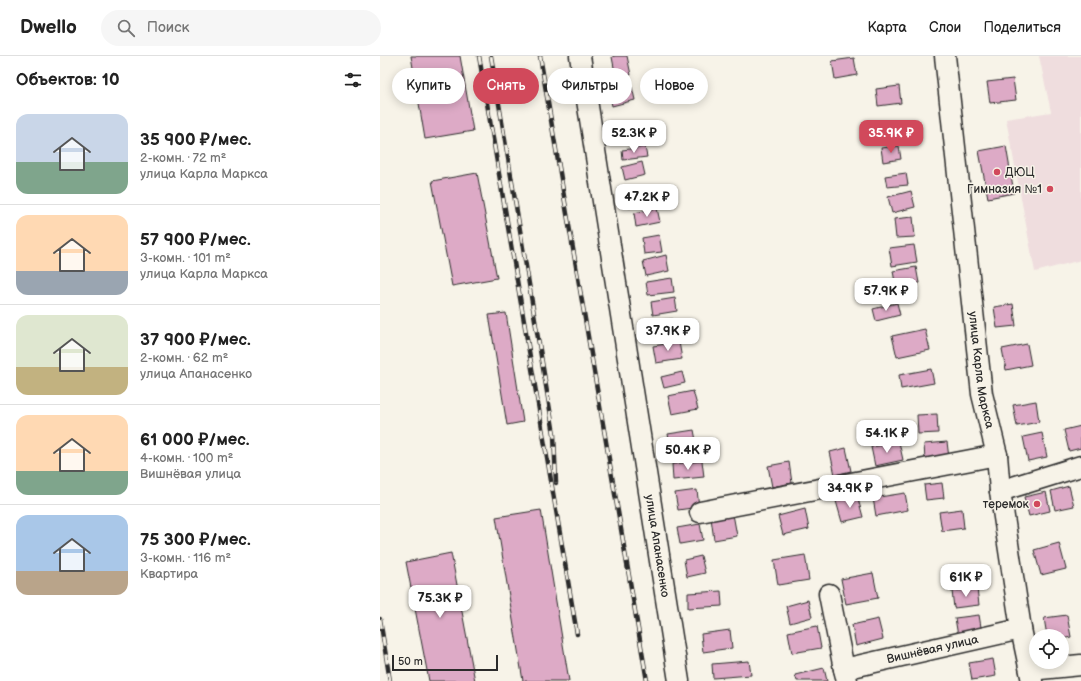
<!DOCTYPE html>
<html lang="ru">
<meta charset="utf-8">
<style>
body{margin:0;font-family:"Balsamiq Sans",sans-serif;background:#f6f6f6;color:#222;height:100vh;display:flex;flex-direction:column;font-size:15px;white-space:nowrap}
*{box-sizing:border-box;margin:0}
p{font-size:13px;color:#767676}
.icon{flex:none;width:22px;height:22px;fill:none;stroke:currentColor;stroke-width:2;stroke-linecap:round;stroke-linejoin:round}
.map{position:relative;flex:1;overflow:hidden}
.panel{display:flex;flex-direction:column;background:#fff;width:380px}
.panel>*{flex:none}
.hud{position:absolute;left:12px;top:12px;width:380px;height:36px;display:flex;gap:8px}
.fabs{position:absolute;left:649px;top:573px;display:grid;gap:8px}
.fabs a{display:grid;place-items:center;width:40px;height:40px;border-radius:50%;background:#fff;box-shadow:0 2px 10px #0003;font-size:20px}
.scale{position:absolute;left:12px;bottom:10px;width:106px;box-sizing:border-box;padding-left:4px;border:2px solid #2b2b2b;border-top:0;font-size:11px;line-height:14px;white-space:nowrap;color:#2b2b2b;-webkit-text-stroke:3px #f7f3e8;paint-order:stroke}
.price{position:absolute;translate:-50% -34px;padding:0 9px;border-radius:8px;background:#fff;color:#222;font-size:13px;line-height:26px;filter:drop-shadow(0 1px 2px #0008)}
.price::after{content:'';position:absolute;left:50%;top:24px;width:12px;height:9px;margin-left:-6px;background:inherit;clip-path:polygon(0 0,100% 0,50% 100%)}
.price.on{background:#d1495b;color:#fff}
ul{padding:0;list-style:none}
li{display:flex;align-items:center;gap:12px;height:100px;padding:0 16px}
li+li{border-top:1px solid #e0e0e0}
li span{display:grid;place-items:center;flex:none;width:112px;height:80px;border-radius:12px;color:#555}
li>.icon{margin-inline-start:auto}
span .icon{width:48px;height:48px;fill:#fffc;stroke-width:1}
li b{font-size:17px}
h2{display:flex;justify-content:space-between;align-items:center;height:48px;padding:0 16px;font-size:17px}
.chip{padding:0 14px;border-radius:18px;background:#fff;box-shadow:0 2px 10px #0003;font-size:14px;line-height:36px}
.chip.on{background:#d1495b;color:#fff}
header{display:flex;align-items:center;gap:24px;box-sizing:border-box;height:56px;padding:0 20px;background:#fff;border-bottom:1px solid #e0e0e0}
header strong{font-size:19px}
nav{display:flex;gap:22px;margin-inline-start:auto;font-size:14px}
.search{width:280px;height:36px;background:#f6f6f6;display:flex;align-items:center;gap:10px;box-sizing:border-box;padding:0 14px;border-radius:22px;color:#767676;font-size:15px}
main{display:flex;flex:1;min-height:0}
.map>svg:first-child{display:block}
</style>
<header>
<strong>Dwello</strong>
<div class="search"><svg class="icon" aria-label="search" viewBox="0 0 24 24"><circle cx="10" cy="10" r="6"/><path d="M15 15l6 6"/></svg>Поиск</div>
<nav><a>Карта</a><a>Слои</a><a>Поделиться</a></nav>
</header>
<main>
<section class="panel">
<h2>Объектов: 10<svg class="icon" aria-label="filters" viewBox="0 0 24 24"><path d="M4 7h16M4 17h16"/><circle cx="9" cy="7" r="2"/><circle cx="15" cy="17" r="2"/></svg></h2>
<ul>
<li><span style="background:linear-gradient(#c9d6e8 60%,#7fa58c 0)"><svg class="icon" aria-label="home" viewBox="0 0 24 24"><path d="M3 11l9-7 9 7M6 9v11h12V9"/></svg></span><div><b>35 900 ₽/мес.</b><p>2-комн. · 72 m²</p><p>улица Карла Маркса</p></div></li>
<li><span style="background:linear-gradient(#ffd9b3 70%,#9aa5b1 0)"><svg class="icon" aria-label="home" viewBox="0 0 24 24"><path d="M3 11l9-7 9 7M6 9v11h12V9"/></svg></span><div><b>57 900 ₽/мес.</b><p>3-комн. · 101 m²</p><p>улица Карла Маркса</p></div></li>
<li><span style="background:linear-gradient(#dfe7d0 65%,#c2b280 0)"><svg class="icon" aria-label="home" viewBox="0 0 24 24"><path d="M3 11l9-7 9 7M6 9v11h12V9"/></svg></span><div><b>37 900 ₽/мес.</b><p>2-комн. · 62 m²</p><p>улица Апанасенко</p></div></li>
<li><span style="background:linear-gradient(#ffd9b3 70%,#7fa58c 0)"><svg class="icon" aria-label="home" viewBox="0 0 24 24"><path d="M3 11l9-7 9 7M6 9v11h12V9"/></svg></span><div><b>61 000 ₽/мес.</b><p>4-комн. · 100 m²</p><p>Вишнёвая улица</p></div></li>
<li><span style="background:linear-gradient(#a9c7e8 70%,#b9a48a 0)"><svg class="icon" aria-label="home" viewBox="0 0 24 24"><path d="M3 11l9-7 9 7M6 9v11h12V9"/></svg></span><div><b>75 300 ₽/мес.</b><p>3-комн. · 116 m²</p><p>Квартира</p></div></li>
</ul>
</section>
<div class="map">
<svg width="701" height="625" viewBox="0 0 701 625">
<rect width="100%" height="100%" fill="#f7f3e8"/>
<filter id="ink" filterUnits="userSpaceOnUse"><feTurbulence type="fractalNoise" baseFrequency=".025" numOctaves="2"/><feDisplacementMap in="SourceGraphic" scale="8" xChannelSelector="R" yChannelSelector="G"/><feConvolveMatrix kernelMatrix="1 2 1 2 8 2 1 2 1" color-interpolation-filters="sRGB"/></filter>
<g filter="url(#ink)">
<!-- built -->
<polygon fill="#efddde" points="659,0 701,0 701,204 655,216 626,63 671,56"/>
<!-- building -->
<g fill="#ddaac6" stroke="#2b2b2b">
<polygon points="31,0 80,0 93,75 45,83"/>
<polygon points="235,0 247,0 251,19 236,22 232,1"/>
<polygon points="474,2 477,19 455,23 452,5"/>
<polygon points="633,23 636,44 610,47 607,26"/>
<polygon points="519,30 521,47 498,50 496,33"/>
<polygon points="252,31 255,44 232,50 229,36"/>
<polygon points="522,66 525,80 506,83 504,69"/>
<polygon points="260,68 263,81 237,86 234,73"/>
<polygon points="519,90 521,103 503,106 501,92"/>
<polygon points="626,90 634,137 608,142 599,95"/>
<polygon points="265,91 267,101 243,104 242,94"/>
<polygon points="262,106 265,119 245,124 242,111"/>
<polygon points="97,117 117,222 72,230 52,125"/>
<polygon points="526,117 528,129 507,131 505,120"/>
<polygon points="270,134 273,147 249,152 247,139"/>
<polygon points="531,135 535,151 512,157 508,141"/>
<polygon points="277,152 280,166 256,171 254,157"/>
<polygon points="533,161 535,181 516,182 514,163"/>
<polygon points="279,179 282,196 264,198 262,182"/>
<polygon points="534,189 537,206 512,210 509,192"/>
<polygon points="286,199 289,215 266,220 263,205"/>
<polygon points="536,211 539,227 516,232 513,215"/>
<polygon points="292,222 294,236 268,239 266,226"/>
<polygon points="295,242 297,255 273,259 271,246"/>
<polygon points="517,247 520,259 496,265 493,253"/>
<polygon points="633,248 636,270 617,272 614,251"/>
<polygon points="126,257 143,366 127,369 109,259"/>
<polygon points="293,263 294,280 272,282 270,264"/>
<polygon points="545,273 550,294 517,301 512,280"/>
<polygon points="299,286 302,303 276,307 273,290"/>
<polygon points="647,288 651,309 626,314 622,293"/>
<polygon points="551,313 554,327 521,333 519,319"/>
<polygon points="302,316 305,327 284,332 281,321"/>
<polygon points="313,335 318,353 292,358 288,340"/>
<polygon points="656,345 659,366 637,370 633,349"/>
<polygon points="557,358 558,377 538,378 537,359"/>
<polygon points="701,370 701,392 689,395 684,374"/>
<polygon points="314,374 317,390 291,394 288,378"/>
<polygon points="662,377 667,401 648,405 643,381"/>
<polygon points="519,386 523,404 495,410 491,391"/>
<polygon points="567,386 569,402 545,404 544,388"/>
<polygon points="466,392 471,415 455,419 450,396"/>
<polygon points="322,405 324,421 293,424 292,408"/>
<polygon points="409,406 412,427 392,431 388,410"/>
<polygon points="562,427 564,442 546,444 544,429"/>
<polygon points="689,430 694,450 675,454 671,435"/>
<polygon points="317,434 319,451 298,454 295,437"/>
<polygon points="666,436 670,455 649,460 644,441"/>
<polygon points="525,437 528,454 496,460 493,442"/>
<polygon points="477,439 483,461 462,466 456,445"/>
<polygon points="425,453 429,473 403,479 398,460"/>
<polygon points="582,453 584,472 562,475 559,456"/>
<polygon points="161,454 189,625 143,625 116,461"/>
<polygon points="353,458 357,480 334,484 331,462"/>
<polygon points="320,468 323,484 300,488 297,472"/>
<polygon points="679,487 686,513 661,519 654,494"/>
<polygon points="71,497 95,625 49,625 26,506"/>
<polygon points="425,499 429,524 398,529 394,504"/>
<polygon points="321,500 325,517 307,521 304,504"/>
<polygon points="590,509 592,523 568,526 567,511"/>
<polygon points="493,517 498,542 466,548 461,523"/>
<polygon points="597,532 599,549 574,552 572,535"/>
<polygon points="341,535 342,550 308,552 308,537"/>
<polygon points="428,544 432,561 410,567 406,550"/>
<polygon points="599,559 602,577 578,580 575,562"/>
<polygon points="687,559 691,581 682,583 682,580 667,580 664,562"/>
<polygon points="498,563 503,583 476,590 472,569"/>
<polygon points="437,570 441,592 412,597 408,576"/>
<polygon points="350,574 352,592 323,596 321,578"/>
<polygon points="613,603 616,620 592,624 589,607"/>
<polygon points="369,605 371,619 333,622 332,608"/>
<polygon points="444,612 447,625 417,625 415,619"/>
</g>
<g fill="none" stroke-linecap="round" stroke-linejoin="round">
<!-- minor casing -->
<g stroke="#2b2b2b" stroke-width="23">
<g id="minor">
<path id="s1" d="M 200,0 L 299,625"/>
<path id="s2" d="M 565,0 L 602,338 L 617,399 L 620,435 L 641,573 L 652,625"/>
<polyline points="620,435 701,410"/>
<polyline points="320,456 617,399"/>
<polyline points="449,538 464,613"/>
<polyline points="650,614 701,609"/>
<path id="s3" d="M 467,625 L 464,613 L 641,573"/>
</g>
</g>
<!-- minor -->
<use href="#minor" stroke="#f7f3e8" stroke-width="20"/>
<!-- rail casing -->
<g stroke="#2b2b2b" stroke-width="4.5">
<g id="rail">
<polyline points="99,0 197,578"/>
<polyline points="111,0 174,378 176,427"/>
<polyline points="160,0 267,625"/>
<polyline points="0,563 10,625"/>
</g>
</g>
<!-- rail -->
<use href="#rail" stroke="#f7f3e8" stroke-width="3" stroke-dasharray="9" stroke-linecap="butt"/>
</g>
</g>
<!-- markers -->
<g fill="#d1495b" stroke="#f7f3e8" stroke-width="1.5">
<circle cx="617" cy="116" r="4"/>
<circle cx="670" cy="133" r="4"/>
<circle cx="657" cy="448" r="4"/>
</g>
<g text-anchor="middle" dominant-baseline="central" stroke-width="3" stroke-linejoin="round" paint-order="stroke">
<!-- poi labels -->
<g font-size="12" fill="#2b2b2b" stroke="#f7f3e8" text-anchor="end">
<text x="625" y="116" text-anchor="start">ДЮЦ</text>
<text x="662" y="133">Гимназия №1</text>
<text x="649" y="448">теремок</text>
</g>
<!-- street labels -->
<g font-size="12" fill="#2b2b2b" stroke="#f7f3e8">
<text stroke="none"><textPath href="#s2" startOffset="316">улица Карла Маркса</textPath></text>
<text stroke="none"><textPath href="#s1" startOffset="496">улица Апанасенко</textPath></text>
<text stroke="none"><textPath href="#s3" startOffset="103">Вишнёвая улица</textPath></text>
</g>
</g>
</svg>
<div class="fabs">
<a><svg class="icon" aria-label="locate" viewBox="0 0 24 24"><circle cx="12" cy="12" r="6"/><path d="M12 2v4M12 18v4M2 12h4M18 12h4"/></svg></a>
</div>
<div class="scale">50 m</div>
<b class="price" style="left:254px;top:98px">52.3K ₽</b>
<b class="price on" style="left:511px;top:98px">35.9K ₽</b>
<b class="price" style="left:267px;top:162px">47.2K ₽</b>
<b class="price" style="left:506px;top:256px">57.9K ₽</b>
<b class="price" style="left:288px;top:296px">37.9K ₽</b>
<b class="price" style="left:507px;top:398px">54.1K ₽</b>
<b class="price" style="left:308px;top:415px">50.4K ₽</b>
<b class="price" style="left:470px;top:453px">34.9K ₽</b>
<b class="price" style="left:586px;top:542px">61K ₽</b>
<b class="price" style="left:60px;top:563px">75.3K ₽</b>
<div class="hud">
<a class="chip">Купить</a>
<a class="chip on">Снять</a>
<a class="chip">Фильтры</a>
<a class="chip">Новое</a>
</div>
</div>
</main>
